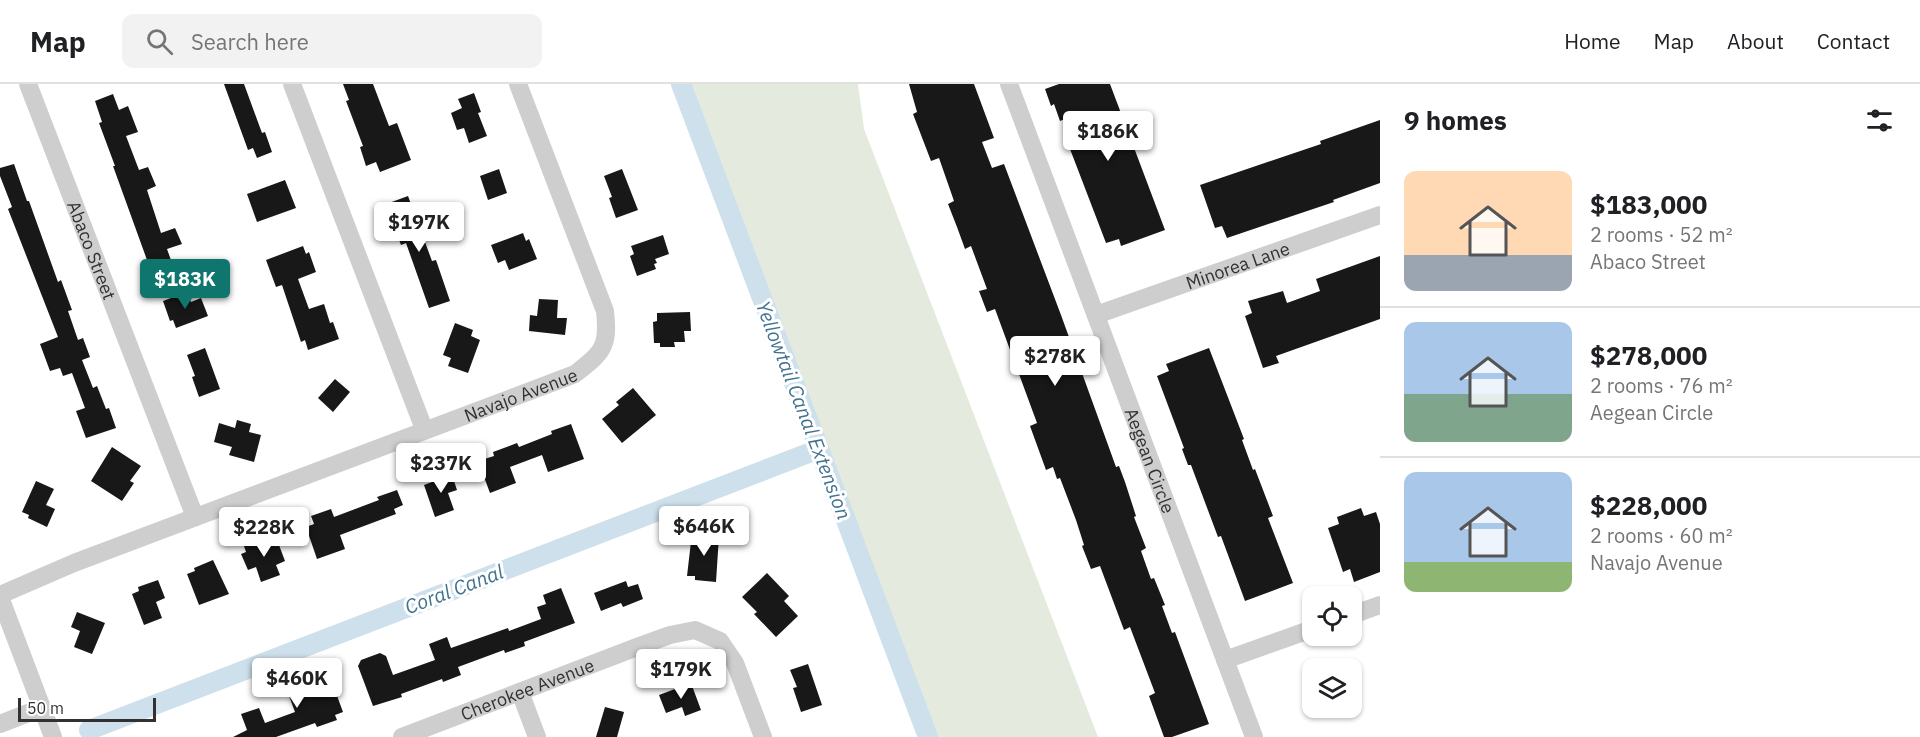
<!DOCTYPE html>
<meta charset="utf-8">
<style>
body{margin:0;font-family:"IBM Plex Sans",sans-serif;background:#f2f2f2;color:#202124;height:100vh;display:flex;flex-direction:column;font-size:22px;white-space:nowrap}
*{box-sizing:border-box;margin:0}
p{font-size:20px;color:#757577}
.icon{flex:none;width:33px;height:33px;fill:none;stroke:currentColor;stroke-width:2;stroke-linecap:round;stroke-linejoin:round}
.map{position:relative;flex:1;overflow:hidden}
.side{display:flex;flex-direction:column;background:#fff;width:540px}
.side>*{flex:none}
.controls{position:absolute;left:1302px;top:502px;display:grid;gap:12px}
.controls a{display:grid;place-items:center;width:60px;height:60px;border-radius:12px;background:#fff;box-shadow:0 2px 4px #0004;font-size:30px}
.scale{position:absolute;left:18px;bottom:15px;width:138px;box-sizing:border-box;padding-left:6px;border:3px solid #313131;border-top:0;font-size:16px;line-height:21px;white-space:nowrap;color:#313131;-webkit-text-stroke:4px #fff;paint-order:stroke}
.price{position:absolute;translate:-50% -51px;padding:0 14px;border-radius:6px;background:#fff;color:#222;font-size:20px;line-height:39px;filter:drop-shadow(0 2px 3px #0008)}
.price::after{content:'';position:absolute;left:50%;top:36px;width:18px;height:14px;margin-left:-9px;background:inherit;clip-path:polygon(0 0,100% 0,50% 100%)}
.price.on{background:#0f766e;color:#fff}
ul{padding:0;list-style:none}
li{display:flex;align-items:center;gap:18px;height:150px;padding:0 24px}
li+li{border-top:2px solid #e0e0e0}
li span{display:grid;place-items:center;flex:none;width:168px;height:120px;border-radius:12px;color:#555}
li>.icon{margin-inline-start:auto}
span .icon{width:72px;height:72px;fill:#fffc;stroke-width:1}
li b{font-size:26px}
h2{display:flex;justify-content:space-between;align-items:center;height:72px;padding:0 24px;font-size:26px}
header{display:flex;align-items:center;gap:36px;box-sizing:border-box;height:84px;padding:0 30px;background:#fff;border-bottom:2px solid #e0e0e0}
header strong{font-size:28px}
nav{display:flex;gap:33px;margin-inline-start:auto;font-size:21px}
.search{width:420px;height:54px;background:#f2f2f2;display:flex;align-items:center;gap:15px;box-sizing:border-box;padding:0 21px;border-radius:12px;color:#757577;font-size:22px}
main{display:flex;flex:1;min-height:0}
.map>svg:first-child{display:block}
</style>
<header>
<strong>Map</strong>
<div class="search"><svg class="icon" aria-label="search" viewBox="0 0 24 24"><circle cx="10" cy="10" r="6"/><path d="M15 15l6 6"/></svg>Search here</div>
<nav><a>Home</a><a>Map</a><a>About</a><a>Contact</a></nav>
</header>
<main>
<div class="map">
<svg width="1380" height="653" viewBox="0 0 1380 653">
<rect width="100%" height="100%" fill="#fff"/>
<!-- green -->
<polygon fill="#e4eadd" points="673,0 858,0 864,45 1098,653 921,653"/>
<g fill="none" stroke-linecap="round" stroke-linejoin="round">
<!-- canal -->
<g stroke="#cde0eb" stroke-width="20">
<polyline points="681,0 928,653"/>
<polyline points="89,646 819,365"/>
</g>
</g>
<!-- building -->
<g fill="#181818">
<polygon points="224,0 244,0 262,49 265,48 272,68 257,74 253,64 248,66"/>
<polygon points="343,0 373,0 389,42 397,39 411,76 380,88 376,78 366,82 360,63 363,62 346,17 349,16"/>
<polygon points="909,0 974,0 994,54 982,58 992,84 1004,80 1061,231 1116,383 1119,382 1125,398 1136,432 1134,433 1146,464 1141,467 1151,495 1154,494 1165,521 1162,522 1172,549 1175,548 1209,640 1172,653 1164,653 1149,612 1155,609 1130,543 1124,546 1100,482 1091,485 1082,462 1084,461 1076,436 1060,394 1057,395 1053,383 1046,386 1030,342 1037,339 995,225 987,228 979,207 987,205 971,162 965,165 957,143 948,120 954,117 939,74 931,77 913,30 917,28"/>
<polygon points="1059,0 1110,0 1165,146 1121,162 1119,155 1106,159 1070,65 1082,61 1073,32 1060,37 1054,20 1051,22 1045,5"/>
<polygon points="474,9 481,28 478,29 487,52 469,59 464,44 457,46 451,29 462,24 458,15"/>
<polygon points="113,10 119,26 128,22 138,48 126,52 139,86 148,83 156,102 147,106 161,149 175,144 182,160 167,165 172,179 151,187 113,82 115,82 99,39 102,38 95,17"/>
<polygon points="1380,36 1380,99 1333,116 1334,118 1227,154 1222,142 1215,144 1200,101 1321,60 1320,57"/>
<polygon points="14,80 27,117 29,117 58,198 61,196 72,226 68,227 78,256 83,254 90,273 82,276 93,304 97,302 106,325 109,324 116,344 86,354 76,327 85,324 72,289 63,292 60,284 50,287 40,260 58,253 8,125 12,123 0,92 0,84"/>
<polygon points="499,85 507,109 488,116 480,92"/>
<polygon points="622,85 638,126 616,134 609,114 612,113 604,92"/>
<polygon points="285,96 296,124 257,138 247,110"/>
<polygon points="408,112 432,177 436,176 450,217 429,224 406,159 401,161 392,137 396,136 389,119"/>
<polygon points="523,149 526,157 529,155 537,175 509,186 505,176 498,179 491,161"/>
<polygon points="663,151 669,170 655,175 657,179 654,180 656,185 637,192 630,172 634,170 631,162"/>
<polygon points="303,162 306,170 309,168 316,188 298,195 309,225 324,220 330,239 333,238 339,255 308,266 305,256 301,258 282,201 276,203 266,176"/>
<polygon points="1380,172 1380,235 1276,272 1279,279 1263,284 1245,232 1252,229 1248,217 1283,207 1287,219 1320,207 1316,195"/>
<polygon points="187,208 191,218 201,214 208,232 176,244 173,236 170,237 163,217"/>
<polygon points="539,215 558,216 557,234 567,234 565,251 529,247 530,231 537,232"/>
<polygon points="690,228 691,247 684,247 685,258 674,258 675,263 660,263 660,259 654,259 653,238 657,237 657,229"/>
<polygon points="455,239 473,246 471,252 480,256 468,289 448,282 451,274 443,271"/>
<polygon points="205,264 220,305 199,313 192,293 195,292 187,271"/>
<polygon points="1209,264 1244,355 1242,356 1253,386 1255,385 1273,432 1268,434 1293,499 1245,517 1221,452 1218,453 1191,381 1188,381 1182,365 1184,364 1157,292 1169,287 1166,280"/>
<polygon points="335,295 350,308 333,328 318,314"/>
<polygon points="633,304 656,331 622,359 602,335 619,321 616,318"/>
<polygon points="237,336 251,340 249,348 261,351 254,378 229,371 232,363 214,358 219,339 235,344"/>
<polygon points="571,340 584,375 548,388 542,371 510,383 516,399 490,409 478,377 494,372 493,368 517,359 519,363 552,350 551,347"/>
<polygon points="112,363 141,382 130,397 134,399 122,417 91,397"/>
<polygon points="451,388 457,406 448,409 454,426 435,433 424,401 432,398 431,395"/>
<polygon points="36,397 54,405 46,421 55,425 47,443 28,434 29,431 22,428"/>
<polygon points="397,406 403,421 394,425 396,430 340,451 345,465 317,475 306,443 314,440 311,432 331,425 334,433 379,416 377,413"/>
<polygon points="1361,424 1364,432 1376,428 1380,440 1380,488 1354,498 1350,485 1343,488 1328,444 1339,440 1337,433"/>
<polygon points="692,449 719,452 716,498 695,496 695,492 687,492"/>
<polygon points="265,453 266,457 276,453 285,477 276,481 280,491 261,498 256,483 248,486 241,470 246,468 244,462"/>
<polygon points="213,476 229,510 199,521 187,490 195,487 194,484"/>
<polygon points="767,489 789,512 784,517 798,532 776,553 754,530 757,528 742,513"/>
<polygon points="158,496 165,514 156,518 162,534 144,541 132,510 139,507 138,503"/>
<polygon points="626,497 628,503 638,500 643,515 623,523 621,519 601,527 594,509"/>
<polygon points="561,504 575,539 524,558 525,562 505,569 504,566 458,583 461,591 443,598 442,595 401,610 402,613 373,622 358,582 361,576 380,569 386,572 393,591 435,576 429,560 447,553 451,564 508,544 509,547 541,535 537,523 546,520 543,511"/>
<polygon points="77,528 105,539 92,570 74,563 80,547 71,543"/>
<polygon points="808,580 822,621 801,628 793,604 797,603 790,586"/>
<polygon points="318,584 328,612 336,609 343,628 335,631 337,636 317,643 315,639 276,653 233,653 247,646 241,630 259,624 265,639 295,628 288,609 291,608 288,600 292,599 291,594"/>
<polygon points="691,599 701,626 685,632 682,623 666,629 659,611"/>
<polygon points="605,623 624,628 617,653 596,653"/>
</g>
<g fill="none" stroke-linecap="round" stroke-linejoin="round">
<!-- minor -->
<g stroke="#cecece" stroke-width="18">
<path id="s1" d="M 28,0 L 195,433"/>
<polyline points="292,0 424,345"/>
<path id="s2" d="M 1009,0 L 1254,653"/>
<path id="s3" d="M 1096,231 L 1380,131"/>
<path id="s4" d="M 0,511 L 74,479 L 575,290 C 603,268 609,263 605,227 L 518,0"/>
<polyline points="0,513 53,653"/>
<polyline points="1352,531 1380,521"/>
<polyline points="1225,576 1312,545"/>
<polyline points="520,608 537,653"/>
<polyline points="0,640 41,624"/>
<path id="s5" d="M 402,653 L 637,563 L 670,551 L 695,546 L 720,557 L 735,579 L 763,653"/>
</g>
</g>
<g text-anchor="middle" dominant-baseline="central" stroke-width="6" stroke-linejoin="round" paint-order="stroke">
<!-- street labels -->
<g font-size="18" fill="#313131" stroke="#fff">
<text stroke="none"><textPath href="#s1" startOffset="178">Abaco Street</textPath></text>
<text stroke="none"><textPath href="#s3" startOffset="150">Minorea Lane</textPath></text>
<text stroke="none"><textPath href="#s4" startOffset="558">Navajo Avenue</textPath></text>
<text stroke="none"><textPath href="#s2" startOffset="402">Aegean Circle</textPath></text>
<text stroke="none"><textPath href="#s5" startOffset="134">Cherokee Avenue</textPath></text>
</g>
<!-- water labels -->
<g font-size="20" font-style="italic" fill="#417390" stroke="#fff">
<text transform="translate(804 326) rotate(69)">Yellowtail Canal Extension</text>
<text transform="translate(454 505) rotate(-21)">Coral Canal</text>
</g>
</g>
</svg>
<div class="controls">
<a><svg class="icon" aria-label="locate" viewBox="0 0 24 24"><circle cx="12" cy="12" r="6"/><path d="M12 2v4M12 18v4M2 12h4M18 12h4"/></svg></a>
<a><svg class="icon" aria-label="layers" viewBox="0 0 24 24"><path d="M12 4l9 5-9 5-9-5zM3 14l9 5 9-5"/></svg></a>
</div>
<div class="scale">50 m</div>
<b class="price" style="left:1108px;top:78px">$186K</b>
<b class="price" style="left:419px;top:169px">$197K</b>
<b class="price on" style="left:185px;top:226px">$183K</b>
<b class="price" style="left:1055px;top:303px">$278K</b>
<b class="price" style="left:441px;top:410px">$237K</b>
<b class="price" style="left:704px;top:473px">$646K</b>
<b class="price" style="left:264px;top:474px">$228K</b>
<b class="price" style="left:681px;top:616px">$179K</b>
<b class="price" style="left:297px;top:625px">$460K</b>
</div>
<section class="side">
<h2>9 homes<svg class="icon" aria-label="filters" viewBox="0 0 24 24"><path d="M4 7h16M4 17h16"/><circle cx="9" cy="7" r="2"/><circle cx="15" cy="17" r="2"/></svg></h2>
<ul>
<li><span style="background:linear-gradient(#ffd9b3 70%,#9aa5b1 0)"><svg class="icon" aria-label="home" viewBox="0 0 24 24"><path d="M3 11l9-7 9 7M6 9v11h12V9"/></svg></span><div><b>$183,000</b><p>2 rooms · 52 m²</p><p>Abaco Street</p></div></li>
<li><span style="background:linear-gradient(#a9c7e8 60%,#7fa58c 0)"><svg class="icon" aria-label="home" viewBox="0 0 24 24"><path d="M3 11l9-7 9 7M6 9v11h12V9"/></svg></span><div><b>$278,000</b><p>2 rooms · 76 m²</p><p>Aegean Circle</p></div></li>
<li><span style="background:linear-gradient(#a9c7e8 75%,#8fb573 0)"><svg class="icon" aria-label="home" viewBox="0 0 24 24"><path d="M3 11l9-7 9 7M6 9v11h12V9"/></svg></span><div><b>$228,000</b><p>2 rooms · 60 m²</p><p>Navajo Avenue</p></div></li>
</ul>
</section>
</main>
